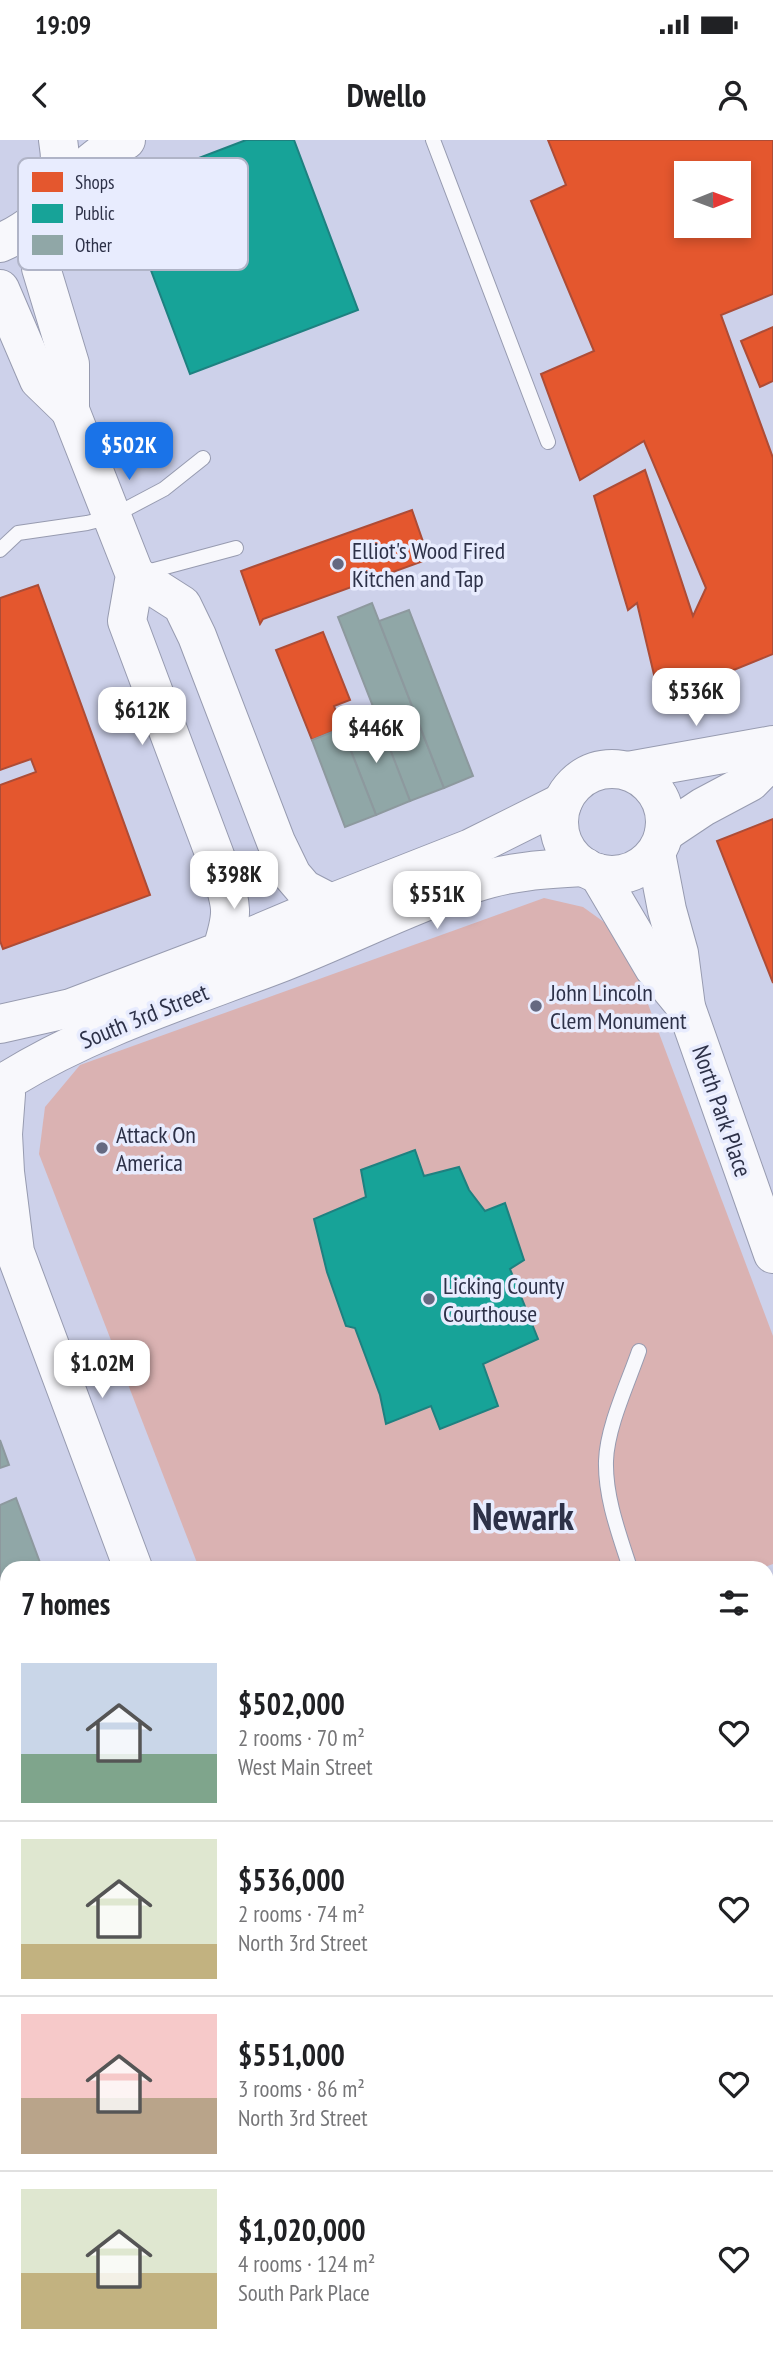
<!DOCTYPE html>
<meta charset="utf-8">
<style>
body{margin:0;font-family:"PT Sans Narrow",sans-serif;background:#f2f2f2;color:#202124;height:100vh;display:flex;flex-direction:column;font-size:26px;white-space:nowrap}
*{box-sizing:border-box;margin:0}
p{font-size:23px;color:#757577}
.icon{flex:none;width:38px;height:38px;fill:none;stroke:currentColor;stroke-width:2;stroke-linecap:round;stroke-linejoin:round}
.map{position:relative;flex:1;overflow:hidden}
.details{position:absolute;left:0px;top:1421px;width:774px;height:798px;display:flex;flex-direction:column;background:#fff;border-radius:21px 21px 0 0;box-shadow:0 4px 10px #0003}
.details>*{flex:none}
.needle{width:46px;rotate:89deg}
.tools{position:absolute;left:674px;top:21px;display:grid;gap:14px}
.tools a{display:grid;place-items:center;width:77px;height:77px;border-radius:0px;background:#fff;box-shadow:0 4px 10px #0003;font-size:35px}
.price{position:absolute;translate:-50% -60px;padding:0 16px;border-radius:14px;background:#fff;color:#222;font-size:23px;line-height:46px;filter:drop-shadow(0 2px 4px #0008)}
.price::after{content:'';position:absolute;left:50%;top:42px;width:21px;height:16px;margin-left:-10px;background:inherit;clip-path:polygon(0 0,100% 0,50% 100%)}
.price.selected{background:#1a73e8;color:#fff}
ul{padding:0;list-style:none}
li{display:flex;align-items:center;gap:21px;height:175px;padding:0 21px}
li+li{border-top:2px solid #e0e0e0}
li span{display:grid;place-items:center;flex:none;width:196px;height:140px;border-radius:0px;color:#555}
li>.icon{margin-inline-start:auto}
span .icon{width:84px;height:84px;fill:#fffc;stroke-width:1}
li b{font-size:30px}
h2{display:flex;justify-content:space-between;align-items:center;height:84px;padding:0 21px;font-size:30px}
.status{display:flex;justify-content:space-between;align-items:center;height:49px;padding:0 35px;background:#fff;direction:ltr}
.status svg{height:19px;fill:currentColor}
header{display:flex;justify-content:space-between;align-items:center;height:91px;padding:0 21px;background:#fff;font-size:32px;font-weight:700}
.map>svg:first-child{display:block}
</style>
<div class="status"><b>19:09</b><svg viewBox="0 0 49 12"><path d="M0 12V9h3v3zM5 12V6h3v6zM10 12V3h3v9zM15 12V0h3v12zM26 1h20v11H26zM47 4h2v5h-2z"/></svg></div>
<header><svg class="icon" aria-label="back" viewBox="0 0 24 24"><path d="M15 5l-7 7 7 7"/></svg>Dwello<svg class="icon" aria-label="person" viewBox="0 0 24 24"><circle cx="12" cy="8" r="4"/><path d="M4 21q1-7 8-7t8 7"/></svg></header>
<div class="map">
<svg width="773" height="2219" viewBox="0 0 773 2219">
<rect width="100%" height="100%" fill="#cdd1ea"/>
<!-- green -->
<polygon fill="#dab2b2" points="544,758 583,767 622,795 773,1196 773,1424 762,1428 199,1428 39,1014 45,967 80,925"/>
<!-- shops -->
<g fill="#e4572e" stroke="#ad4c36" stroke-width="2" fill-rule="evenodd">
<path d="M 548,0 L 773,0 L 773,154 L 721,175 L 773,318 L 773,514 L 660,560 L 637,463 L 628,470 L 594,356 L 645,330 L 693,476 L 706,448 L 644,301 L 580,340 L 541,234 L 594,211 L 531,61 L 566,45 ZM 686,33 L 738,33 L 738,86 L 686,86 Z"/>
<polygon points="773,187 773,241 760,247 741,201"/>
<polygon points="412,370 429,419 263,479 260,484 241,431"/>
<polygon points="38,445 150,755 3,809 0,801 0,645 36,632 31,619 0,630 0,458"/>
<polygon points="323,492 350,560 334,566 342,588 312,600 276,510"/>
<polygon points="773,679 773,843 717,701"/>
<polygon points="773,1568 773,1736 766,1739 766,1571"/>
<polygon points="7,1857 7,2035 0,2017 0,1859"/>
</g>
<!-- public -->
<g fill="#17a398" stroke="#1e8180" stroke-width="2">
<polygon points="246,0 294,0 358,170 190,234 120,48"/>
<polygon points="415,1010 424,1036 459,1027 469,1050 485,1071 505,1063 524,1120 510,1129 538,1199 483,1224 498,1266 440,1289 431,1266 386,1284 380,1255 355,1188 346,1186 327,1132 314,1079 366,1057 361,1030"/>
</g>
<!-- building -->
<g fill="#90a7a7" stroke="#8d999e" stroke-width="2">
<polygon points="372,463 444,648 410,661 338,477"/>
<polygon points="409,470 473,636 444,648 379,481"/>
<polygon points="377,575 410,661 376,675 342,588"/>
<polygon points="342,588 376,675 345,687 312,600"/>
<polygon points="0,1300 9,1325 0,1328"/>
<polygon points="16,1358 42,1428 7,1428 7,1678 0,1661 0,1365"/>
<polygon points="191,2212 317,2212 319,2219 194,2219"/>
<polygon points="407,2212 703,2212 705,2219 410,2219"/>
</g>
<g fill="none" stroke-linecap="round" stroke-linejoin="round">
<!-- lane casing -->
<g stroke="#979bb0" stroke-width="16">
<g id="lane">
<polyline points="433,0 548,302"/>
<polyline points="0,410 18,393 87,383 111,377 164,349 203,318"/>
<polyline points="143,433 236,408"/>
<path d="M 630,1428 C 619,1394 605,1357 606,1321 C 607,1287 628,1243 639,1211"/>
<polyline points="766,1926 773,1924"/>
<polyline points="0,2083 7,2101"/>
<polyline points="338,2212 341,2219"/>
<polyline points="18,2219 38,2212"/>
</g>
</g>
<!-- secondary casing -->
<g stroke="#979bb0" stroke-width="40">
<g id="secondary">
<polyline points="0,149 39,240 70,270"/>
<polyline points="135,435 182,465 197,496 276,702 292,735 304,749 331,763"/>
<circle cx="612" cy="682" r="53"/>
<polyline points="628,631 773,605"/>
<polyline points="664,693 703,667 750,642 773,619"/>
<polyline points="656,713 667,770 679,813 686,867 773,1114"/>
<polyline points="598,733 654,828 686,867"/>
<polyline points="222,809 331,763 471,708 563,662"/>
<path d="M 0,884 L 71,868 L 213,814 L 222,809 C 234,771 232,767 220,729 L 127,481 L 135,435 L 70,270 L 70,224 L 41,128 L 40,101 L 45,74"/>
<path d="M 10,939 C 95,887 190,858 283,822 C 347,797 409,765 475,743 C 509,731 548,729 585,727"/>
<polyline points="6,954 3,994 5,1032 15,1112 133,1428"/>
<polyline points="766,1459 773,1455"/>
<polyline points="766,1497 773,1495"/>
<polyline points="0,1781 7,1779"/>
<polyline points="766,2003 773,2019"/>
<polyline points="766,2138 773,2148"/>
</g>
</g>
<!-- primary casing -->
<g stroke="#979bb0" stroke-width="40">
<g id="primary">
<path d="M 53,62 C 74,38 96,13 126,0"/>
<path d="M 0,103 C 49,81 67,54 58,0"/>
</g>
</g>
<!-- lane -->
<use href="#lane" stroke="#f8f8fc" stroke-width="14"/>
<!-- secondary -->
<use href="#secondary" stroke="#f8f8fc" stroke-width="38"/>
<!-- primary -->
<use href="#primary" stroke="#f8f8fc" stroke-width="38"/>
</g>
<!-- markers -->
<g fill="#656981" stroke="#e8ecfe" stroke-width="2.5">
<circle cx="338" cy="424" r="7"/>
<circle cx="536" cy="866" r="7"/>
<circle cx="102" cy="1008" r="7"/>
<circle cx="429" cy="1159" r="7"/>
</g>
<g text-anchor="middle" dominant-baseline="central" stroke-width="7" stroke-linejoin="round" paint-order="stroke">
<!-- poi labels -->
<g font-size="24" fill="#2d3148" stroke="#e8ecfe" text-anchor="start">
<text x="352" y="410">Elliot's Wood Fired<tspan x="352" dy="28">Kitchen and Tap</tspan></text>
<text x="550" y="852">John Lincoln<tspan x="550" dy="28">Clem Monument</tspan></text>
<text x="116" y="994">Attack On<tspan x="116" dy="28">America</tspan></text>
<text x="443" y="1145">Licking County<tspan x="443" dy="28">Courthouse</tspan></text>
</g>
<!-- street labels -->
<g font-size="24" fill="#2d3148" stroke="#e8ecfe">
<text transform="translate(144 876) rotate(-22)">South 3rd Street</text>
<text transform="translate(722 971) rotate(71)">North Park Place</text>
</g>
<!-- town labels -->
<g font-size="38" font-weight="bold" fill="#2d3148" stroke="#e8ecfe">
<text x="523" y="1375">Newark</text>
</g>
</g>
<!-- legend -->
<rect x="18" y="18" width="230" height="112" rx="10" fill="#e8ecfe" stroke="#b0b4c7" stroke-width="2"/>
<rect x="32" y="32" width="31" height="20" fill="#e4572e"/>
<rect x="32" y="64" width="31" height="19" fill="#17a398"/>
<rect x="32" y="95" width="31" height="20" fill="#90a7a7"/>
<g font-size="19" fill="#2d3148">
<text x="75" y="49">Shops</text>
<text x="75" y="80">Public</text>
<text x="75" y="112">Other</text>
</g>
</svg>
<div class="tools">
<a><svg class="needle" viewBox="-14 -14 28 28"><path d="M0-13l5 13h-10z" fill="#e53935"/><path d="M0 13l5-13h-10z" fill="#757577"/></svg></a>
</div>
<b class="price selected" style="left:129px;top:342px">$502K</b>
<b class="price" style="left:696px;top:588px">$536K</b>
<b class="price" style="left:142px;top:607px">$612K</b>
<b class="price" style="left:376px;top:625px">$446K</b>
<b class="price" style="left:234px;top:771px">$398K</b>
<b class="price" style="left:437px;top:791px">$551K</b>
<b class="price" style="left:102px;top:1260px">$1.02M</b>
<section class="details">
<h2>7 homes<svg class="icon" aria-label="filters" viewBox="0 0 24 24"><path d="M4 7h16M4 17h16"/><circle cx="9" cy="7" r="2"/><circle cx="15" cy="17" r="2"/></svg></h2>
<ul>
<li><span style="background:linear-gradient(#c9d6e8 65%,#7fa58c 0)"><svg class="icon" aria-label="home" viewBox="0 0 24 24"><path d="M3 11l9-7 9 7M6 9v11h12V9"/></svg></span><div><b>$502,000</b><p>2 rooms · 70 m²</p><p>West Main Street</p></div><svg class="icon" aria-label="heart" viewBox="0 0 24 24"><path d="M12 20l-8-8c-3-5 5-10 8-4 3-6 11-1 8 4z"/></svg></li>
<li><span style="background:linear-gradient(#dfe7d0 75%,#c2b280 0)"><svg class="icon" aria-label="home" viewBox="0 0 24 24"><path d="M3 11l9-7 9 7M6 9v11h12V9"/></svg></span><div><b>$536,000</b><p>2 rooms · 74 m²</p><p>North 3rd Street</p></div><svg class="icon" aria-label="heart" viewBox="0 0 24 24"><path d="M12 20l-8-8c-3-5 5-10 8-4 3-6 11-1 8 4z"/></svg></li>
<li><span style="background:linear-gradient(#f6c9c9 60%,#b9a48a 0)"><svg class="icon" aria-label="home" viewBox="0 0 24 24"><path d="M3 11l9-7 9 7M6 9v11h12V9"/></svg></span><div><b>$551,000</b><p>3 rooms · 86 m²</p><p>North 3rd Street</p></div><svg class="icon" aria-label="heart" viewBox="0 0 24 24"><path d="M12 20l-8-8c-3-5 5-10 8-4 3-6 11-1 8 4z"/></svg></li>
<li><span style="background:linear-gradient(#dfe7d0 60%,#c2b280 0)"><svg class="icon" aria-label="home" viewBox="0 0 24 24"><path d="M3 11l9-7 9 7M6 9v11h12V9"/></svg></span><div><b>$1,020,000</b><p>4 rooms · 124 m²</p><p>South Park Place</p></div><svg class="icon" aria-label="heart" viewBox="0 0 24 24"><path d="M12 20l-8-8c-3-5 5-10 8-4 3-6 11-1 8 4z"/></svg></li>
</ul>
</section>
</div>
